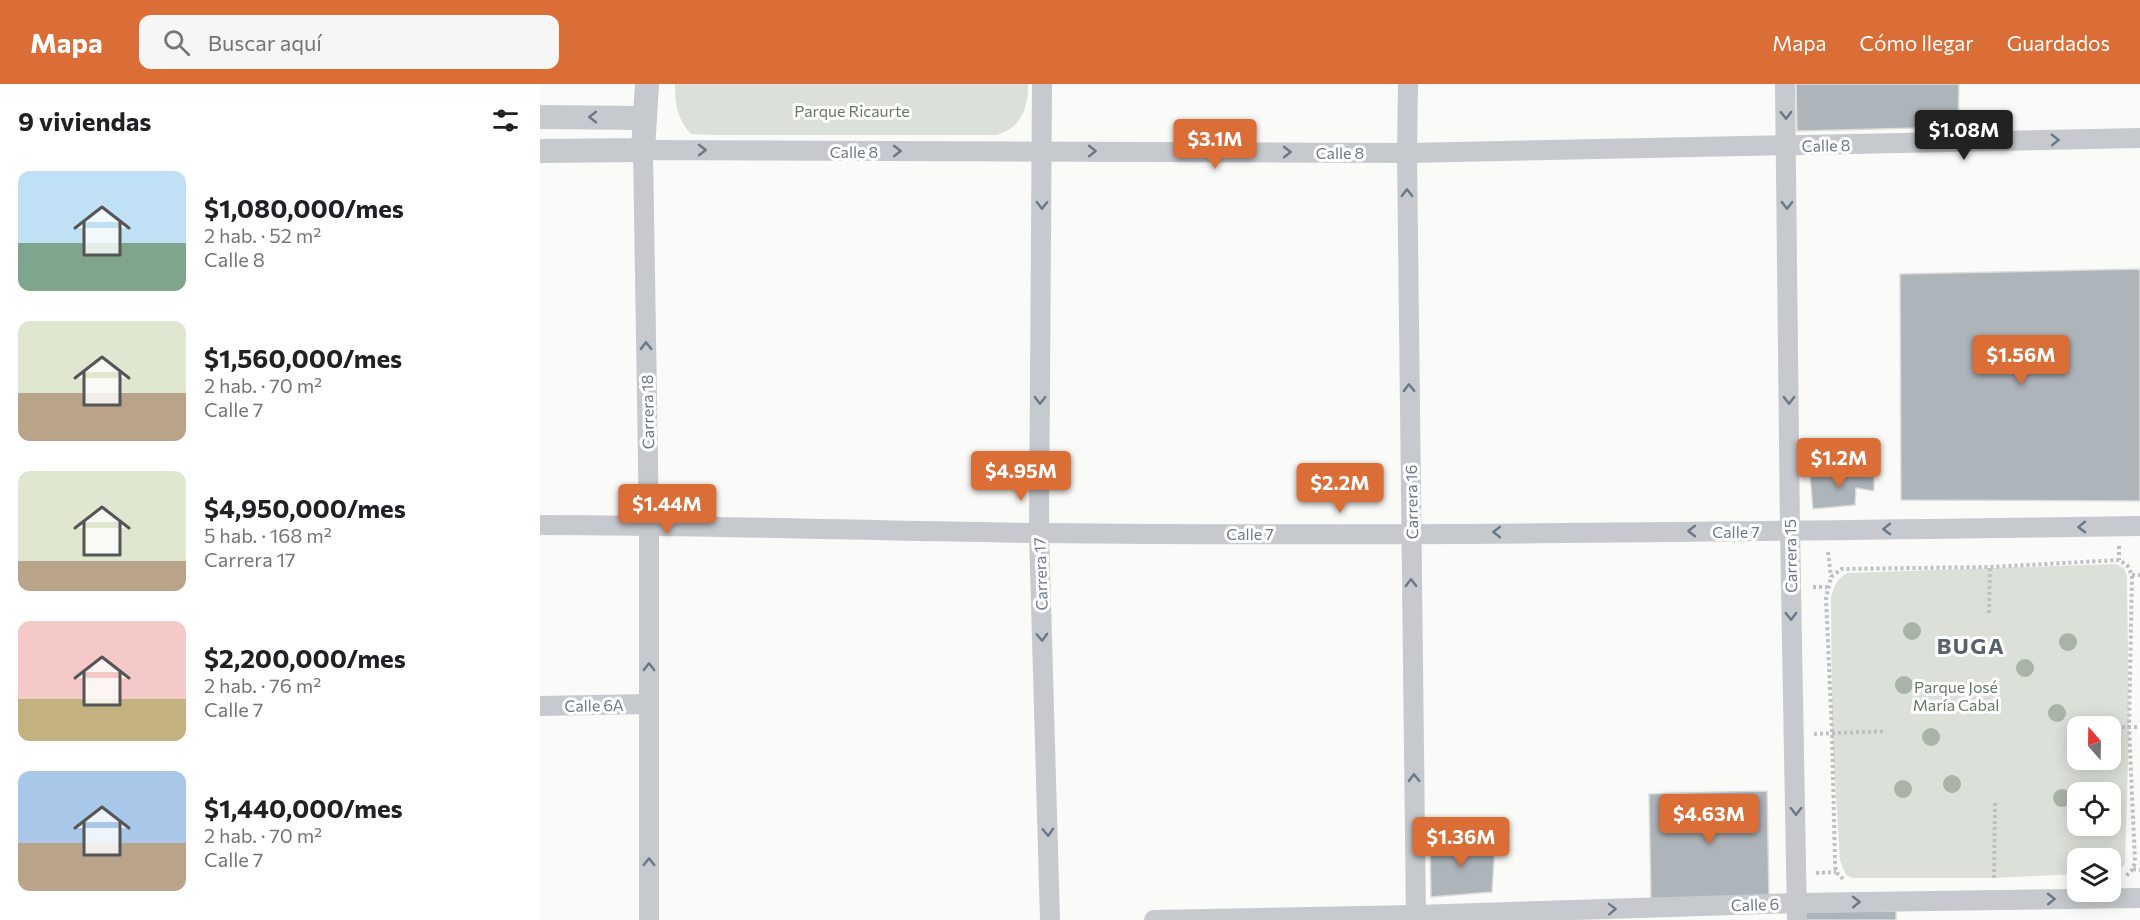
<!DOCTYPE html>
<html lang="es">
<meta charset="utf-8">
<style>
body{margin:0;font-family:Commissioner,sans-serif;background:#f6f6f6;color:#202124;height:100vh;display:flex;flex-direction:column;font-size:22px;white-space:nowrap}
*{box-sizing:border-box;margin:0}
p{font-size:20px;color:#757577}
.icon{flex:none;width:33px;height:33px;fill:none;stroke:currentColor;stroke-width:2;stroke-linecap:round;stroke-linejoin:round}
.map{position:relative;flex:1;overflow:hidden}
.drawer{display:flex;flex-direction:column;background:#fff;width:540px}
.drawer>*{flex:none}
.needle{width:39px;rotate:340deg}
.fabs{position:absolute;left:1527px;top:632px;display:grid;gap:12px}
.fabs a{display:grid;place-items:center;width:54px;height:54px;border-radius:12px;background:#fff;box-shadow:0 3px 15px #0003;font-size:30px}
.price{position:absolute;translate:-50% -51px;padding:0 14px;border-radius:6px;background:#db6d37;color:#fff;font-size:20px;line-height:39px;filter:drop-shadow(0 2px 3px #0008)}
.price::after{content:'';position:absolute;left:50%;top:36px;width:18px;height:14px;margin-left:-9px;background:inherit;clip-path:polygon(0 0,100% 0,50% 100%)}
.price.selected{background:#222;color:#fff}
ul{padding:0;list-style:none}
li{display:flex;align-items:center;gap:18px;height:150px;padding:0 18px}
li span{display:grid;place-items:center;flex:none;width:168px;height:120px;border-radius:12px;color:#555}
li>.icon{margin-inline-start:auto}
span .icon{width:72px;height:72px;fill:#fffc;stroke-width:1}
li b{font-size:26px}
h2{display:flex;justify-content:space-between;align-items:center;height:72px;padding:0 18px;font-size:26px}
header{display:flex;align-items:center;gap:36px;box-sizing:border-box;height:84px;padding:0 30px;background:#db6d37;color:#fff}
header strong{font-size:28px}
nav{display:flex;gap:33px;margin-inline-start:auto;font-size:21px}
.search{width:420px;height:54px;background:#f6f6f6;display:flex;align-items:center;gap:15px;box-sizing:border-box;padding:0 21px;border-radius:12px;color:#757577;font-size:22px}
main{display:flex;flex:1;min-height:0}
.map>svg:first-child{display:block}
</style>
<header>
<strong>Mapa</strong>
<div class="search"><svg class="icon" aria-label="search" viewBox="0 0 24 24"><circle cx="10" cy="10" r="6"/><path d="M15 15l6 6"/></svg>Buscar aquí</div>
<nav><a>Mapa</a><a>Cómo llegar</a><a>Guardados</a></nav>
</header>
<main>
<section class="drawer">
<h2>9 viviendas<svg class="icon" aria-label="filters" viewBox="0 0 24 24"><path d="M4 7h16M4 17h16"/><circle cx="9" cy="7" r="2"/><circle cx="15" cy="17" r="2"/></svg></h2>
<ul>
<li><span style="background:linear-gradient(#bfe0f5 60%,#7fa58c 0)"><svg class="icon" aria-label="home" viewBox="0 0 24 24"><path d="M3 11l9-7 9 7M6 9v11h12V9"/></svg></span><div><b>$1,080,000/mes</b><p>2 hab. · 52 m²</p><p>Calle 8</p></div></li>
<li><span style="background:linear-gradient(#dfe7d0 60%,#b9a48a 0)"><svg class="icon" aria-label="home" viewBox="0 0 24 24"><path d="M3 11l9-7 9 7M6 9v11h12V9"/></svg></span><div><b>$1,560,000/mes</b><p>2 hab. · 70 m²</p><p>Calle 7</p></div></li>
<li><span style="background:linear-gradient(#dfe7d0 75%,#b9a48a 0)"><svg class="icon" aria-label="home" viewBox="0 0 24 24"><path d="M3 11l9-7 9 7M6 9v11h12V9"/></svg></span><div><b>$4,950,000/mes</b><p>5 hab. · 168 m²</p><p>Carrera 17</p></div></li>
<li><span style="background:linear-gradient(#f6c9c9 65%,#c2b280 0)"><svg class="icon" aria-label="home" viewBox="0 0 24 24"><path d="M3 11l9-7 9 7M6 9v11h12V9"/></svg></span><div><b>$2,200,000/mes</b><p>2 hab. · 76 m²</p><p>Calle 7</p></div></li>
<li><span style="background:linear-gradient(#a9c7e8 60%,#b9a48a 0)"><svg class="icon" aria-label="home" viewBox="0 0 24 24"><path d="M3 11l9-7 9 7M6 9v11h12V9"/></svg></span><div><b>$1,440,000/mes</b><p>2 hab. · 70 m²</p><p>Calle 7</p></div></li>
</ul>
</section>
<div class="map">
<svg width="1600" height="836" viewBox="0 0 1600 836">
<rect width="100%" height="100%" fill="#fafaf8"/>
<!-- green -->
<g fill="#dbe1d9" fill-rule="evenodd">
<path d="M 135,0 L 488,0 C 488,25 481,43 457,51 L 175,51 L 151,50 C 137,35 135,20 135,0 Z"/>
<path d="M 1576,480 L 1584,484 L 1587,491 L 1589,643 L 1585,780 L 1578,786 L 1571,788 L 1570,774 L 1538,774 L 1537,790 L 1454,794 L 1313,794 L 1306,791 L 1300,777 L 1292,649 L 1291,513 C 1294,502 1297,495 1307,489 ZM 1538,642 L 1570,642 L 1570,675 L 1538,675 ZM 1538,708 L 1570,708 L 1570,741 L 1538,741 Z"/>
</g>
<!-- building -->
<g fill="#adb4ba" stroke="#dcdcda" stroke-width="1.5">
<polygon points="1256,0 1419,0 1418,43 1257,47"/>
<polygon points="1600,185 1600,417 1361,416 1360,190"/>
<polygon points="1334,387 1334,407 1316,404 1315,421 1273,425 1270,392"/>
<polygon points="1227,707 1229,812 1111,815 1109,710"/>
<polygon points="890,758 955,760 952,808 891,813"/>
<polygon points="1356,827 1356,836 1265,836 1265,828"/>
</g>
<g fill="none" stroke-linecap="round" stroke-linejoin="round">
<!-- path -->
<g stroke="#bec0c3" stroke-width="4" stroke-dasharray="3 3" stroke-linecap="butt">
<polyline points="1579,462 1579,476"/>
<polyline points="1288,468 1291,493"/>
<polyline points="1592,491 1600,491"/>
<polyline points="1273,503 1287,503"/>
<polyline points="1449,529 1450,483"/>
<polyline points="1570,643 1600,643"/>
<polyline points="1274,650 1346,647"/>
<polyline points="1593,785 1600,786"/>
<polyline points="1276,789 1296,788"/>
<polyline points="1454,794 1455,719"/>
<polyline points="1303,795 1296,788 1295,778 1292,649 1286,514 1291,493 1301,485 1450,483 1579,476 1587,481 1592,491 1589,643 1595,778 1593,785 1586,792"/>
</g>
<!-- minor -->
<g stroke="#c6c9cd" stroke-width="20">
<polyline points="502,0 499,449 510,836"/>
<polyline points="868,0 867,69 876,836"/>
<polyline points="1245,0 1250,447 1257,836"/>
<path d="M 0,441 C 166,441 332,447 498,449 C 866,453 1233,447 1600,442"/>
<polyline points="0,622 109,620"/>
<polyline points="109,836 109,441 103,66 867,69 1600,54"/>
<polyline points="614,836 876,831 1258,819 1600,814"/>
</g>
<!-- tertiary -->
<g stroke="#c6c9cd" stroke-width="24">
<polyline points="0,33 105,34"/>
<polyline points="0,67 103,66 107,0"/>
</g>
</g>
<!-- trees -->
<g fill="#a9b4a7">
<circle cx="1372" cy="547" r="9"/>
<circle cx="1528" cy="558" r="9"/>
<circle cx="1485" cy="584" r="9"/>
<circle cx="1364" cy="601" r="9"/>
<circle cx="1517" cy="629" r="9"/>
<circle cx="1391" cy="653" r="9"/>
<circle cx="1412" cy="700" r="9"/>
<circle cx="1363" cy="705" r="9"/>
<circle cx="1522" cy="714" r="9"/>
</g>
<!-- one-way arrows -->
<defs><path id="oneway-chevron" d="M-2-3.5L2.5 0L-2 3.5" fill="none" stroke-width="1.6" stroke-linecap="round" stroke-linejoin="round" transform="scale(1.5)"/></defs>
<g stroke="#6b7887">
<use href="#oneway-chevron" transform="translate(1246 31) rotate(89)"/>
<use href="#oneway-chevron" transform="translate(53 33) rotate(-180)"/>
<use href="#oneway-chevron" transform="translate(1515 56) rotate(-1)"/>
<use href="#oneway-chevron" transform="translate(162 66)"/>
<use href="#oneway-chevron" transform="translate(357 67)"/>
<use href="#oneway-chevron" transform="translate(552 67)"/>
<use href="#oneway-chevron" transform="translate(747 68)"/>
<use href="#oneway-chevron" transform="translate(867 109) rotate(-91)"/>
<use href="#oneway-chevron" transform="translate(502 121) rotate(91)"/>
<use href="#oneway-chevron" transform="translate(1247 121) rotate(90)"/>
<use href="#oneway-chevron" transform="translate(106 262) rotate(-91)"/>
<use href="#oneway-chevron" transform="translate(869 304) rotate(-91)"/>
<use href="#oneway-chevron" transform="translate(500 316) rotate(91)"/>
<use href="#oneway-chevron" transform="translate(1249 316) rotate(90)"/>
<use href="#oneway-chevron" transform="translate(1542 443) rotate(179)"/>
<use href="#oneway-chevron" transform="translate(1347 445) rotate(179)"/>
<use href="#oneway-chevron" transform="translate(1152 447) rotate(180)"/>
<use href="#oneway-chevron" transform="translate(957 448) rotate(180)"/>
<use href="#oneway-chevron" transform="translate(871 499) rotate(-91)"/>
<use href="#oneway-chevron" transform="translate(1251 532) rotate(89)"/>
<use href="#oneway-chevron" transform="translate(502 553) rotate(88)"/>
<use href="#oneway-chevron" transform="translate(109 583) rotate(-90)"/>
<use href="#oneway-chevron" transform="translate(874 694) rotate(-91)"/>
<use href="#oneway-chevron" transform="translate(1256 727) rotate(89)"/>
<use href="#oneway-chevron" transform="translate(508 748) rotate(88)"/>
<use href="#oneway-chevron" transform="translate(109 778) rotate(-90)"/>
<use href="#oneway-chevron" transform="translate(1511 815) rotate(-1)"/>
<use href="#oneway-chevron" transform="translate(1316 818) rotate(-1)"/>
<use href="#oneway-chevron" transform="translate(1072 825) rotate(-2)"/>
</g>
<g text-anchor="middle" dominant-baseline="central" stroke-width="6" stroke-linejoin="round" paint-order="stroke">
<!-- park labels -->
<g font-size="16" fill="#667a65" stroke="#fff">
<text x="312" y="26">Parque Ricaurte</text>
<text x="1416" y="602">Parque José<tspan x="1416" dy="18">María Cabal</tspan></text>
</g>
<!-- street labels -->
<g font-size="16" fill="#6b7887" stroke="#fff">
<text transform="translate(1286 61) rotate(-1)">Calle 8</text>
<text x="314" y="67">Calle 8</text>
<text x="800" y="68">Calle 8</text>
<text transform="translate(107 328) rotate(-91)">Carrera 18</text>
<text transform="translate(871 418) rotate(-91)">Carrera 16</text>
<text x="1196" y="447">Calle 7</text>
<text x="710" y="449">Calle 7</text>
<text transform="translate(1250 472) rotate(-91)">Carrera 15</text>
<text transform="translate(500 490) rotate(-92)">Carrera 17</text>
<text transform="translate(54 621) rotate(-1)">Calle 6A</text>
<text transform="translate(1215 820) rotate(-2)">Calle 6</text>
</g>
<!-- district labels -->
<g font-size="22" font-weight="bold" letter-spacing="1.5" fill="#58616d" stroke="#fff">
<text x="1431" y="561">BUGA</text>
</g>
</g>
</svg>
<div class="fabs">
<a><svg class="needle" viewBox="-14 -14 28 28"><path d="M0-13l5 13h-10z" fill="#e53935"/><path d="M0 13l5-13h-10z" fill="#757577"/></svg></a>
<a><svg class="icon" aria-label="locate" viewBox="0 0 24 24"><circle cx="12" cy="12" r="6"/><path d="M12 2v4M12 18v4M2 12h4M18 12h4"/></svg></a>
<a><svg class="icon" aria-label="layers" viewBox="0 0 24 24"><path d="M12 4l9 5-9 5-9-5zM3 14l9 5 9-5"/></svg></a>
</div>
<b class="price selected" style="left:1424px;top:77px">$1.08M</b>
<b class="price" style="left:675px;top:86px">$3.1M</b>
<b class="price" style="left:1481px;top:302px">$1.56M</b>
<b class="price" style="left:1299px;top:405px">$1.2M</b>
<b class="price" style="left:481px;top:418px">$4.95M</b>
<b class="price" style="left:800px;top:430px">$2.2M</b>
<b class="price" style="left:127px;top:451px">$1.44M</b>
<b class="price" style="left:1169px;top:761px">$4.63M</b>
<b class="price" style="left:921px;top:784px">$1.36M</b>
</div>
</main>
